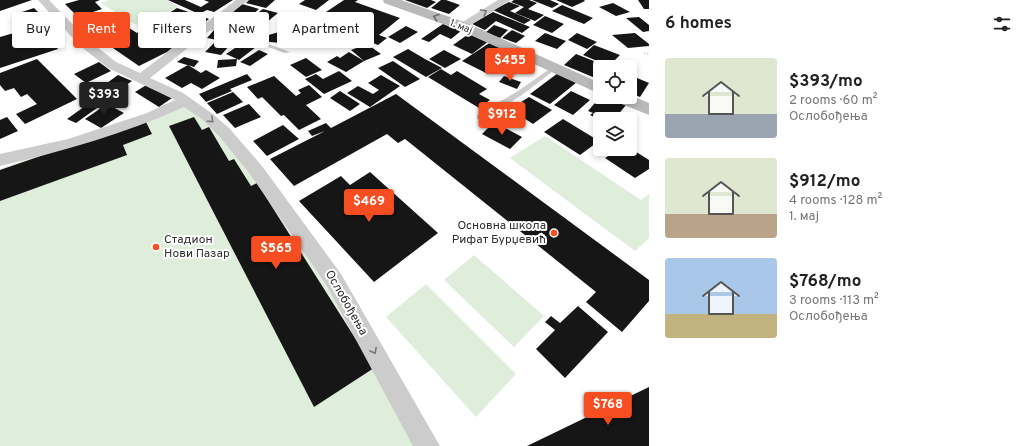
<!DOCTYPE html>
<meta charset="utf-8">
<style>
body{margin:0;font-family:Overpass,sans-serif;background:#f2f2f2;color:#222;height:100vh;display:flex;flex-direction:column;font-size:15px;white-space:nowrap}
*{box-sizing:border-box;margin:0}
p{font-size:13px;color:#767676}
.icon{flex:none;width:22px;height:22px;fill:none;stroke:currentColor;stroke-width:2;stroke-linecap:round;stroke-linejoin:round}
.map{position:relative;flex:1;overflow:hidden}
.sheet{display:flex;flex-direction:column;background:#fff;width:380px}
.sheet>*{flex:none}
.guide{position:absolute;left:12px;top:12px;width:380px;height:36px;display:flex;gap:8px}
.buttons{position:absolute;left:593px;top:60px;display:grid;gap:8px}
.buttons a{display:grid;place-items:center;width:44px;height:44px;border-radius:4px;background:#fff;box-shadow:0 2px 6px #0003;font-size:20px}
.price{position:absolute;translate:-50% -34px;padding:0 9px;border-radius:4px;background:#f64e20;color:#fff;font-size:13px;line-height:26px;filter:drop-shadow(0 1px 2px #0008)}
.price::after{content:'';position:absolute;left:50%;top:24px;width:12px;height:9px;margin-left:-6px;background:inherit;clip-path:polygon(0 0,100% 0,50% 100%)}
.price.active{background:#222;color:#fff}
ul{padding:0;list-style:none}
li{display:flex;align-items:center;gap:12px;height:100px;padding:0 16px}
li span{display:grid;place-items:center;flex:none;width:112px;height:80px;border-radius:4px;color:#555}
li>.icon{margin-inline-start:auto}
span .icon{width:48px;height:48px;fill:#fffc;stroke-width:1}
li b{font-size:17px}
h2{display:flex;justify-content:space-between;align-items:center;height:48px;padding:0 16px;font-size:17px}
.tag{padding:0 14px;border-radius:4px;background:#fff;box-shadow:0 2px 6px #0003;font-size:14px;line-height:36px}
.tag.active{background:#f64e20;color:#fff}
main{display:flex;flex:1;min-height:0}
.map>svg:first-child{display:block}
</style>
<main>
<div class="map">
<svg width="649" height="446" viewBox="0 0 649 446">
<rect width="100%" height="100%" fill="#fff"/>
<!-- green -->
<g fill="#dfeddb">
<polygon points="109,0 167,0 179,7 136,25 101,3"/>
<polygon points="186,100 208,117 289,214 424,446 0,446 0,169"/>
<polygon points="545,136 641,200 649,194 649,238 635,251 510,158"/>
<polygon points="474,255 544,316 514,347 444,280"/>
<polygon points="426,284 516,374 476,417 386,317"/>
</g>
<!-- building -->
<g fill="#161616">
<polygon points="0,0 32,0 0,11"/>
<polygon points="79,0 100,0 95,2 102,9 78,17 65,4"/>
<polygon points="168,0 185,0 201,7 209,2 204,0 233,0 214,12 207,10 199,14"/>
<polygon points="249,0 275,0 266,8 246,3"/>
<polygon points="305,0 329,0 316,10 299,4"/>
<polygon points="344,0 358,0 355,2 400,18 379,35 387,38 378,45 365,40 374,33 323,14"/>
<polygon points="405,0 431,0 436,2 427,8"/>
<polygon points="441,0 446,0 460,5 449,14 431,8"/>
<polygon points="514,0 529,0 537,3 528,9 544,15 535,21 515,13 524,7 511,2"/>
<polygon points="532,0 550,0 559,4 552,8"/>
<polygon points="556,0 584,0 585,1 572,7"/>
<polygon points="638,0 649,0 649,9 644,9"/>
<polygon points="509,2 520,6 510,11 531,20 524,24 493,10"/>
<polygon points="613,3 630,12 616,16 599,7"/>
<polygon points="242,4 259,9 238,27 220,23"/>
<polygon points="562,5 593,18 584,24 552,11"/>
<polygon points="34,8 41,15 19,22 13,15"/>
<polygon points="177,8 209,19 167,52 139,66 94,35 106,30 88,19 104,12 137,33"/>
<polygon points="263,9 278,13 267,22 252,17"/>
<polygon points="493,12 530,27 522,33 496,21 485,30 472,24"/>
<polygon points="545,16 564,24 552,33 533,25"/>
<polygon points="639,17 649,25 649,31 643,32 626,18"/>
<polygon points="292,18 309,23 298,32 282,26"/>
<polygon points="250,21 263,24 252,33 239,29"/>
<polygon points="335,21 357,30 350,34 339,29 333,33 323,29"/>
<polygon points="443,24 461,31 451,39 440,34 429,42 421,39"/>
<polygon points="42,25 58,49 0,68 0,37"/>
<polygon points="494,25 508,30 500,38 485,33"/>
<polygon points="406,26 418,32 400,43 388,37"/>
<polygon points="214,30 239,35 232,43 207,38"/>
<polygon points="286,30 306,33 302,45 270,42 258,38"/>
<polygon points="512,30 525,36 516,43 502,38"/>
<polygon points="310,33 348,34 347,48 308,47"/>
<polygon points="470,33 489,41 472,54 453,45"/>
<polygon points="545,33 566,41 557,49 535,41"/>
<polygon points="577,33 597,42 587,49 568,40"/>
<polygon points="635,33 649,44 649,46 628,48 612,35"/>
<polygon points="216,41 231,44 221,55 205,52"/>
<polygon points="244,42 256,47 239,60 237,59 236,66 217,68 218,60 237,59 226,54"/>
<polygon points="491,42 506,49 495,57 505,62 488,74 462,61"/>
<polygon points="367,44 381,54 364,61 346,72 327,62 337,56 340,58 349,52 364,61 351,50"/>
<polygon points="594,45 620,55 609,66 583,55"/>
<polygon points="408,49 425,59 442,68 426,77 393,57"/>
<polygon points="259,50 268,54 250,66 240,62"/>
<polygon points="444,50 461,59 445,68 429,59"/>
<polygon points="576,54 609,67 600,67 600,80 564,65"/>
<polygon points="184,57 199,61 194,67 177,62"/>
<polygon points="306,58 322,70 306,77 290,65"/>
<polygon points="37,59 77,99 25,124 16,114 37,104 27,94 21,97 14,88 5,91 0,85 0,73"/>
<polygon points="393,61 420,79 405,87 378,68"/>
<polygon points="99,62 111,71 86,83 74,74"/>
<polygon points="188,65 201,73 206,70 220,78 202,89 191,83 182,88 165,78"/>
<polygon points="441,69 451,75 457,71 487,89 479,94 490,100 479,108 428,77"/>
<polygon points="339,71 352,81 324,94 305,79 316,74 323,79"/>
<polygon points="558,73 577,82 550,104 530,94"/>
<polygon points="247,74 252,80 230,89 232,91 206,102 199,94"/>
<polygon points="118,75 132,81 110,96 96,91"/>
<polygon points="381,75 400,86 370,107 347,93 358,86 373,94 379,90 368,83"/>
<polygon points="630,75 649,83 640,97 630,93"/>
<polygon points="274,76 296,96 301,93 298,90 309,85 322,97 306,105 321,119 299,130 284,115 281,116 262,97 258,99 247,87"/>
<polygon points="504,76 521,82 517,89 499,82"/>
<polygon points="148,84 172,98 159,107 135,92"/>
<polygon points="340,91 360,104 350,111 330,98"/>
<polygon points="571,91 590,100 573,115 554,105"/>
<polygon points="233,92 243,102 217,114 207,103"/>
<polygon points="396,94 649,280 649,301 622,332 586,302 596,292 405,139 398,143 387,134 294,186 270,159 325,131 312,136 308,131 326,123 331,128"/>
<polygon points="529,97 552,110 533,124 510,109"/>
<polygon points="600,97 609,97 626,105 617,116 624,119 600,119 600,131 593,128 600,120 590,115 593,113 588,111"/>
<polygon points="95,99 104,103 76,123 67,119"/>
<polygon points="107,104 124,113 101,128 85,119"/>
<polygon points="249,104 261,117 235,128 223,115"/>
<polygon points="7,117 18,131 0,139 0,120"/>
<polygon points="194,117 202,130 209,127 229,161 234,159 251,186 257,183 374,368 314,407 169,126"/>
<polygon points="563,119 599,141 580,155 544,132"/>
<polygon points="145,120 152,134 123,145 127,155 0,201 0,170"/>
<polygon points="494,122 522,137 510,149 482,134"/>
<polygon points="283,125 299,139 267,156 253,141"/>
<polygon points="630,148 649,160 649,169 635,178 605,158 619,149 630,149"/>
<polygon points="370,172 438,233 374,282 299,201 341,176 350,185"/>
<polygon points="578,306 608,332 565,378 536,349 555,330 545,322 551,316 560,323"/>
<polygon points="649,387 649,446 527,446"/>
</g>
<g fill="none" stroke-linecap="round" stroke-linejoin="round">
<!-- path -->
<polyline stroke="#ccc" stroke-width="1.5" stroke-dasharray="1.5 1.5" stroke-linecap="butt" points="644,53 649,54"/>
<!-- lane -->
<g fill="#ccc" fill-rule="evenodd">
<polygon points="207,26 244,35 290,52 285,53 240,37 205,29 204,28"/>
<polygon points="554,66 557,68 556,69 522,95 483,119 477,119 477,115 518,91"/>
</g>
<!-- street -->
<g fill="#ccc" fill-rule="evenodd">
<path d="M 38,0 L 49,0 L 87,39 L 116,62 L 140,73 L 236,0 L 248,0 L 150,78 L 183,93 L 213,114 L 229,128 L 262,166 L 341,274 L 440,446 L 413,446 L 327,286 L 250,174 L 219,136 L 203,120 L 184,107 C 124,134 64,151 0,166 L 0,154 L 68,139 L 147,113 L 175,100 L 108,68 L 79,45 Z"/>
<polygon points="498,0 511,0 466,28 462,29 456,26"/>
</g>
<!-- secondary -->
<g fill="#b9b9b9" fill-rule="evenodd">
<polygon points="383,0 401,0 467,23 600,83 600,94 457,29 384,3"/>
<polygon points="630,95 649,103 649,115 614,101 612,97 630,97"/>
</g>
</g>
<!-- one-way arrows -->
<defs><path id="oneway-chevron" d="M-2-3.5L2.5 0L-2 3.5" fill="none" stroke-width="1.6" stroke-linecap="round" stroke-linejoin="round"/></defs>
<g stroke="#767676">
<use href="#oneway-chevron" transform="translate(484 12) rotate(-31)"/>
<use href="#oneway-chevron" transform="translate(211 120) rotate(42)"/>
<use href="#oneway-chevron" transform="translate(374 351) rotate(61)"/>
</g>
<use stroke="#6d6d6d" href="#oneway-chevron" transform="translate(436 17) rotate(-160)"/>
<!-- markers -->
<g fill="#f64e20" stroke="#fff" stroke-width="1.5">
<circle cx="554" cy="233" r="4"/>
<circle cx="156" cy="247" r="4"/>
</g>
<g text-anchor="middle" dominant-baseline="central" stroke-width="4" stroke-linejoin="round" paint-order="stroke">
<!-- far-street labels -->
<g font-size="10" fill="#2f2f2f" stroke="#fff">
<text transform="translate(461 27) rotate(22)">1. мај</text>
</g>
<!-- poi labels -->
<g font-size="12" fill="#2f2f2f" stroke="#fff" text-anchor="end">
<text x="546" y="226">Основна школа<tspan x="546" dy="14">Рифат Бурџевић</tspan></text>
<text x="164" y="240" text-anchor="start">Стадион<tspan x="164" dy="14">Нови Пазар</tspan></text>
</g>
<!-- street labels -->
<g font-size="12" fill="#2f2f2f" stroke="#fff">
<text transform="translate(346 303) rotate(60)">Ослобођења</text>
</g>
</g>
</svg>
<div class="buttons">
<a><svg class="icon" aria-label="locate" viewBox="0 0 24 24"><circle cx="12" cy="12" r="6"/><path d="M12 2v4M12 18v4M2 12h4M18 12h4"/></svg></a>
<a><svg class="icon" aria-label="layers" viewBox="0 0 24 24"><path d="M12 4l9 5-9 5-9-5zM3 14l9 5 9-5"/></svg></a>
</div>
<b class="price" style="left:510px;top:82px">$455</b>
<b class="price active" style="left:104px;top:116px">$393</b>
<b class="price" style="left:502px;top:136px">$912</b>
<b class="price" style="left:369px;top:223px">$469</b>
<b class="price" style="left:276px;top:270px">$565</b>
<b class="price" style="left:608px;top:426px">$768</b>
<div class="guide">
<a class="tag">Buy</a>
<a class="tag active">Rent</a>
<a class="tag">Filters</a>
<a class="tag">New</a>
<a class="tag">Apartment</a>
</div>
</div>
<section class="sheet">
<h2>6 homes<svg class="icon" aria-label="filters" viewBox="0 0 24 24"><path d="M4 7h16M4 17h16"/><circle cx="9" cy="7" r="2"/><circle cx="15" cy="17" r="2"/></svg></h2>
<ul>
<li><span style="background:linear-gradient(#dfe7d0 70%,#9aa5b1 0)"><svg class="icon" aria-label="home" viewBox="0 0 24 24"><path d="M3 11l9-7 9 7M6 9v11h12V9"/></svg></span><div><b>$393/mo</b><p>2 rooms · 60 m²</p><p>Ослобођења</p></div></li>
<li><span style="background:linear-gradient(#dfe7d0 70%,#b9a48a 0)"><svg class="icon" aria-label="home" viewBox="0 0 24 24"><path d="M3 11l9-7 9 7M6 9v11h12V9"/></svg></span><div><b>$912/mo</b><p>4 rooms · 128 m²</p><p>1. мај</p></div></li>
<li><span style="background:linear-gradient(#a9c7e8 70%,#c2b280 0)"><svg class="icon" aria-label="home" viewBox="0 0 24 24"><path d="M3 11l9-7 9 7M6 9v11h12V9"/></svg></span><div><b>$768/mo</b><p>3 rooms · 113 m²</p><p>Ослобођења</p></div></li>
</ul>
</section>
</main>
